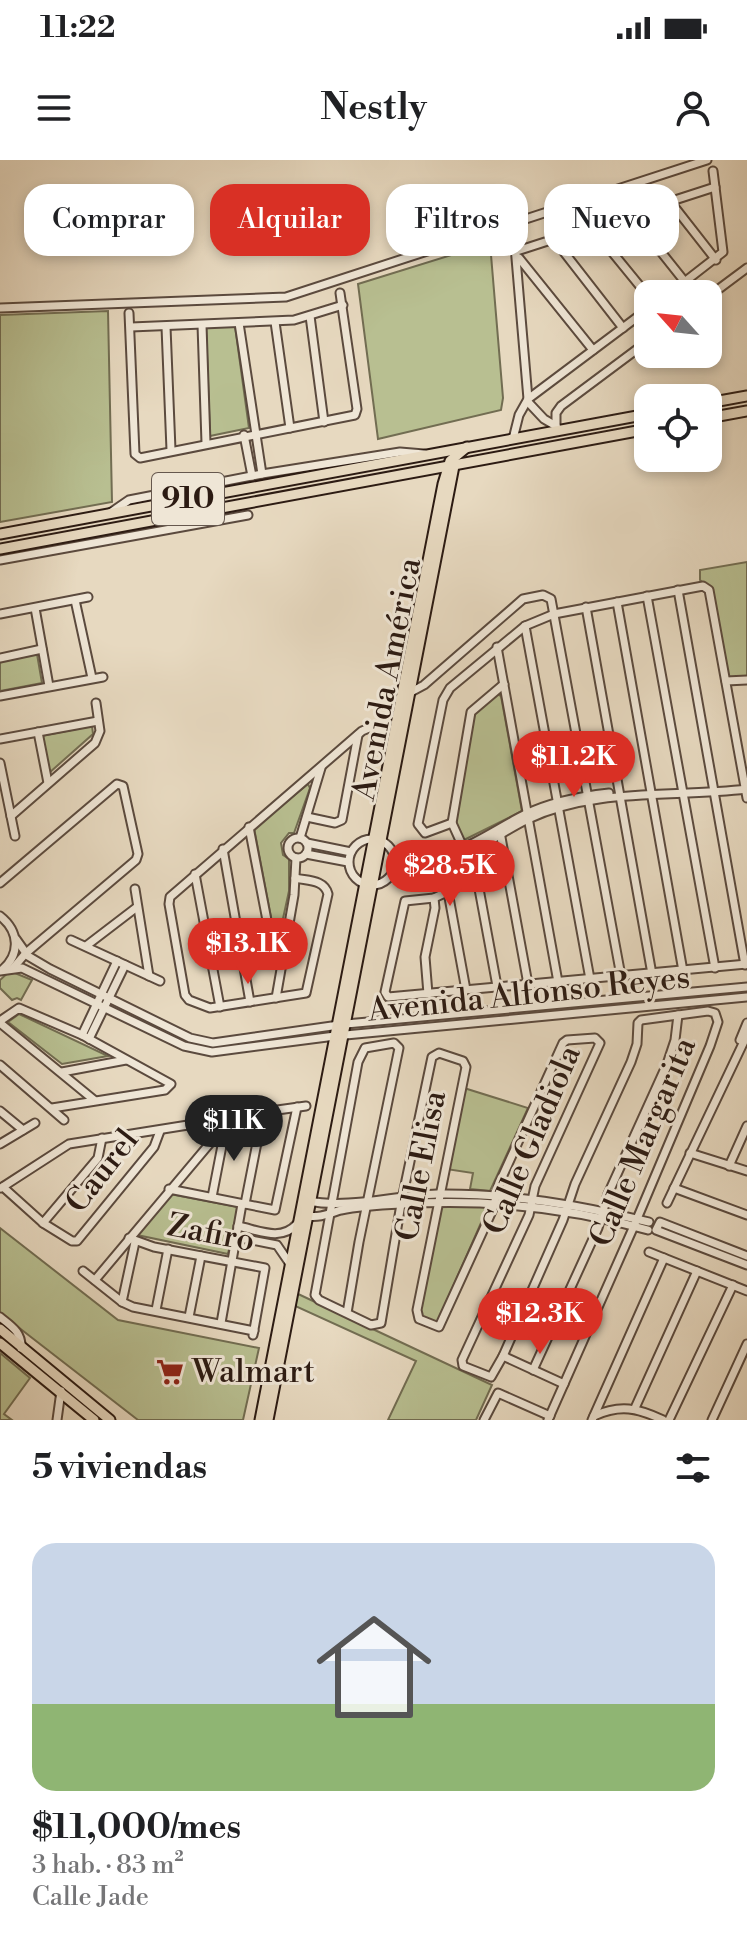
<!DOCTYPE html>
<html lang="es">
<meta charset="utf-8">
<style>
body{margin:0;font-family:"Libre Bodoni",serif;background:#f2f2f2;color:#202124;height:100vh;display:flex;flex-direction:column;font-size:30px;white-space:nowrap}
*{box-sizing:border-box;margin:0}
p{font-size:26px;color:#757577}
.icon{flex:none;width:44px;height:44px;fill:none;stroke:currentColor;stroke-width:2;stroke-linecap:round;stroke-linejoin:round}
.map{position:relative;height:1260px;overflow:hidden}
.side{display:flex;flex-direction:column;background:#fff;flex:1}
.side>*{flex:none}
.guide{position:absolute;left:24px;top:24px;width:700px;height:72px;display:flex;gap:16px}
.needle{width:52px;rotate:297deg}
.buttons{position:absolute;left:634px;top:120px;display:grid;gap:16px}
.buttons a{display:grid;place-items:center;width:88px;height:88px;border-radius:16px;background:#fff;box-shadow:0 4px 12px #0003;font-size:40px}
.price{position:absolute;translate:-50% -68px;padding:0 18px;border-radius:28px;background:#d93025;color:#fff;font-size:26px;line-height:52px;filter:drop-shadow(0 2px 4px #0008)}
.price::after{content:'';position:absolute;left:50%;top:48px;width:24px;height:18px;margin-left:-12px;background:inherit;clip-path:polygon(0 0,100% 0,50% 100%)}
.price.selected{background:#222;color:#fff}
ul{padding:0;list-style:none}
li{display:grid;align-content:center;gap:16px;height:424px;padding:0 32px}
li span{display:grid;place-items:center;height:248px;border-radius:24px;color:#555}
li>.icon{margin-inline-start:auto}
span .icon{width:144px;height:144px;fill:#fffc;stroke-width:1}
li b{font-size:34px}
h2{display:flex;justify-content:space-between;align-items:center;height:96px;padding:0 32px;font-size:34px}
.pill{padding:0 28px;border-radius:24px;background:#fff;box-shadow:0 4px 12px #0003;font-size:28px;line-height:72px}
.pill.selected{background:#d93025;color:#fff}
.status{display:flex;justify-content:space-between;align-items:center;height:56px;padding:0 40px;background:#fff;direction:ltr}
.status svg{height:22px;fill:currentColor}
header{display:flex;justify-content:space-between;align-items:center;height:104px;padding:0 32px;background:#fff;font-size:36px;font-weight:700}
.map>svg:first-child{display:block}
</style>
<div class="status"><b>11:22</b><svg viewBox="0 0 49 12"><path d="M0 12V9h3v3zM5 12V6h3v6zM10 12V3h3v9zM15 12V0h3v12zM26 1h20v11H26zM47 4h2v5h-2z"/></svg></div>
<header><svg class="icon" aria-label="menu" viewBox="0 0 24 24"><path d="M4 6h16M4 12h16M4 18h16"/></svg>Nestly<svg class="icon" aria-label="person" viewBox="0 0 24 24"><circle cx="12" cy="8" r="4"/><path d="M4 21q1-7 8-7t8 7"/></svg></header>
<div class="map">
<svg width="747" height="1260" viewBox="0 0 747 1260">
<rect width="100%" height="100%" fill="#e7d9c0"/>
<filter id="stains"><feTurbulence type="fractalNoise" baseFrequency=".0025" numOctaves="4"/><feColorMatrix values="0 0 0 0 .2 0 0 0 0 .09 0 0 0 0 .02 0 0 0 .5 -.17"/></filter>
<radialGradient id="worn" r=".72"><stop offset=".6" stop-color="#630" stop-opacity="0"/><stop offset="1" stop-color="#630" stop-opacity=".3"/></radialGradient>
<!-- green -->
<g fill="#b8bf91" stroke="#726d52" stroke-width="2">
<polygon points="490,83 503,238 501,250 378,279 358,124"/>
<polygon points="108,151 112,342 0,362 0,155"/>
<polygon points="235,166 249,268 210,276 206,167"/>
<polygon points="747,402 747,517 726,521 709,431 700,420 700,410"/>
<polygon points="37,494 42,523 0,531 0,501"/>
<polygon points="495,533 501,536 522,651 462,681 456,666 455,653 473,552"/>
<polygon points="92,566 93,574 49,613 41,576"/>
<polygon points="308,624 310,628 294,673 289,673 281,683 283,695 289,699 289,731 279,777 274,773 254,668"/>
<polygon points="10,811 32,820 21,840 17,838 12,840 0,828 0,820"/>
<polygon points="19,854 108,896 62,904 8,862"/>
<polygon points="464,928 528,948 490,1031 470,1029 473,1013 446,1009"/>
<polygon points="170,1034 238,1047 228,1094 137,1075"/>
<polygon points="438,1045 488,1047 437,1163 419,1156"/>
<polygon points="0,1068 118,1160 259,1188 243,1260 138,1260 0,1153"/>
<polygon points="296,1133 492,1225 476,1260 388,1260 416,1201 293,1145"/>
<polygon points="0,1193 30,1218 4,1254 12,1260 0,1260"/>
</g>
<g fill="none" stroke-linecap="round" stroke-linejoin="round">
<!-- minor casing -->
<g stroke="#5b4a3e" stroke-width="11">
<g id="minor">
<polyline points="669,40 716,100"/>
<polyline points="630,53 685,122"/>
<polyline points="590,65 648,136"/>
<polyline points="553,78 623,168"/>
<polyline points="517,91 715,27"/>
<polyline points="519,98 593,190"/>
<polyline points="669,134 723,92 713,11"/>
<polyline points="708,137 747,108"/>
<polyline points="0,148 286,137 707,0"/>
<polyline points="129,153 135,294 140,298 355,255 357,249 340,133"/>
<polyline points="310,156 324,262"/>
<polyline points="275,162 290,268"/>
<polyline points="239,163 262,314"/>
<polyline points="202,165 206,283"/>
<polyline points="131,167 294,160 343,145"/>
<polyline points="166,167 171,290"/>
<polyline points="528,239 648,149"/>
<polyline points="528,242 544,259 556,266"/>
<polyline points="556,266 556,253 561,246 648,181"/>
<polyline points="244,275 252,316"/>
<polyline points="513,279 519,255 528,239 513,63"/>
<polyline points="110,353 129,340 262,314 400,292 424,294"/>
<polyline points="0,400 248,355"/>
<polyline points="678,430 745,805"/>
<polyline points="647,436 715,808"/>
<polyline points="75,440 92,518"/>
<polyline points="617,442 683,811"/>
<polyline points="586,447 652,814"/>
<polyline points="35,448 49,526"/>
<polyline points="0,454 88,437"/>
<polyline points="525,466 590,819"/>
<polyline points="497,487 558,822"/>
<polyline points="0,498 42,489"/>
<polyline points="726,521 747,520"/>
<polyline points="411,532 424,525 523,439 543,435 551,439 621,816"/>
<polyline points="0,536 103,517"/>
<polyline points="38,572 48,623"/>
<polyline points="0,579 98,561"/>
<polyline points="0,603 15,676"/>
<polyline points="11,656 95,583 100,571 96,543"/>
<polyline points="307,657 335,663 342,660 358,575"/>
<polyline points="452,663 425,673 418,664 443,540 450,528 525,466 554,454 703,426 709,430 747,638"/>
<polyline points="249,667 270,776 274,782 285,785"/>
<polyline points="500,672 528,824"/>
<circle cx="298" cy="688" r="10"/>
<polyline points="300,678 321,608"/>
<circle cx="372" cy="702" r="23"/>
<polyline points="307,683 351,692"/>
<polyline points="223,689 250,842"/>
<polyline points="306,694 348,702"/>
<path d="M 395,698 C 440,712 487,673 526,654 C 551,642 582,636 609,633"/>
<path d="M 393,713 C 449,719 480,682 528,659 C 596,627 675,638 747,629"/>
<polyline points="195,714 220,847"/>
<path d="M 295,718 C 307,721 324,719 328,734 L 306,833 L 210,848 L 189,840 L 185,835 L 169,744 L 170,737 L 362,571 L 369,568 L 382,570"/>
<polyline points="477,718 434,738 405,741 385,832 388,837 747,804"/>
<polyline points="0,723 117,624 123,626 138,694 136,700 26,793 14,807"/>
<polyline points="135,729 149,816"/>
<polyline points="448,732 466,830"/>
<path d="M 0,756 C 19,771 21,794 2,810"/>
<polyline points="16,779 28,796 50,809 190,878 213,883 346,864 747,827"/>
<polyline points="71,780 160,821"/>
<polyline points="86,786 137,747"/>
<polyline points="0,811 22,808 184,886 212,892 335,876 747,837"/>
<polyline points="497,826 477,718 452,663 471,552 504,524"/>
<polyline points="428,834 425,797 435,748 434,738"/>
<polyline points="276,838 294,735 296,698"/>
<polyline points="0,861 19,848 82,875 171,924 165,930 52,948"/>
<polyline points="0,863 94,940"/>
<polyline points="82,875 117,801"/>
<polyline points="89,879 125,805"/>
<polyline points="740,880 747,863"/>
<polyline points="0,905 64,960"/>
<polyline points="62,912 126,900"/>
<polyline points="0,951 23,970"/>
<polyline points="0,984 35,963"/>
<polyline points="690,993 747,1011"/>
<polyline points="729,1006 747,966"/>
<polyline points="3,1027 43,1063 72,1081 77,1081 154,987 160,971"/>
<polyline points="1,1028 69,984 188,965"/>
<polyline points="674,1028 747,1055"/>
<polyline points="169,1029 275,1050 297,947"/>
<polyline points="212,1037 226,965"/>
<path d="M 308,1041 C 350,1049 395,1035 437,1034 C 510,1033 579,1045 649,1062"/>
<polyline points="667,1043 747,875"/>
<polyline points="245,1044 263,952"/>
<path d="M 306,1056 C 320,1058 328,1054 341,1050 C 361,1046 383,1045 403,1044 C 486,1039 567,1047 648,1070"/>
<polyline points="43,1063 98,998 102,978"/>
<path d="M 238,1066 C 258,1070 281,1082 297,1064"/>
<polyline points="236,1077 277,1085 290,1104"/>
<polyline points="129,1078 154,1087 265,1108 253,1175"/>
<polyline points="649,1092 747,1131"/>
<polyline points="747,1096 660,1062 656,1070 747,1105"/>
<polyline points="83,1111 122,1142 133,1147 254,1171"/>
<polyline points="95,1120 227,963 263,952 306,946"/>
<polyline points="122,1142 135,1082"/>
<polyline points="156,1150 168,1089"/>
<polyline points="347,1153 359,1082 399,888 394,883 365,888 358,902 315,1135 319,1140 371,1165 381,1163 401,1044 432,897 439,893 463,901 466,907 417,1150 419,1159 439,1167 493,1049 499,1024 563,883 567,880 595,878 600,883 535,1026 529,1055 462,1200 463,1206 491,1217 503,1196 563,1060 575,1024 631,902 637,884 638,863 641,860 708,851 715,853 718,862 710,886 634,1066 548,1260"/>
<path d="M 0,1157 C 11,1166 22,1172 21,1188"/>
<polyline points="189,1157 201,1096"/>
<polyline points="221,1163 242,1044"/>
<polyline points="503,1196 564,1224"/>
<polyline points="533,1210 598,1068 608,1034 667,904 675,880 678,855"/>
<polyline points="635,1248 697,1111"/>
<path d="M 594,1256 C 620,1244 638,1248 663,1260"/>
<polyline points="57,1260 61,1231"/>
<polyline points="484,1260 498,1233 550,1256"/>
<polyline points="592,1260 664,1098"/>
<polyline points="669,1260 733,1125"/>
<polyline points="712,1260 747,1184"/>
</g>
</g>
<!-- major casing -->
<g stroke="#2c1b13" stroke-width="13">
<g id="major">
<polyline points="708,243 747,236"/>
<polyline points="708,258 747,251"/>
<polyline points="0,374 648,254"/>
<polyline points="0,389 648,269"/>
<polyline points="0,1169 110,1260"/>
<polyline points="0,1183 94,1260"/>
<polyline points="260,1260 443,324 450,301 467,287"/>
<polyline points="268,1260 454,306"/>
</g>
</g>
<!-- minor -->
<use href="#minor" stroke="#efe6d6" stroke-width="7"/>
<!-- major -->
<use href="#major" stroke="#e7d9c0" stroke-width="9"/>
</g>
<!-- icons -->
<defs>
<g id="supermarket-bare" transform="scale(2.16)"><path d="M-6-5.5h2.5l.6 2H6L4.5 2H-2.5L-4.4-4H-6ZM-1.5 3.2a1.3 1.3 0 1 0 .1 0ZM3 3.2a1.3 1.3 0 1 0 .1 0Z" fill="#8f2418" stroke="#efe6d6" stroke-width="2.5" paint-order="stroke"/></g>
</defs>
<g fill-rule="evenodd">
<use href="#supermarket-bare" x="170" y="1212"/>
</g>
<g text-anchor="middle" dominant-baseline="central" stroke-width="6" stroke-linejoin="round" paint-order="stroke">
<!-- shield labels -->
<rect fill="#efe6d6" stroke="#66584e" stroke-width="2" x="152" y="313" width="72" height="52" rx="6"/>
<g font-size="30" font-weight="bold" fill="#2c1b13">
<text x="188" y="339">910</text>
</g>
<!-- street labels -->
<g font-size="32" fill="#2c1b13" stroke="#efe6d6">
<text transform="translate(387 519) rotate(-79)">Avenida América</text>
<text transform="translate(529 834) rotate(-6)">Avenida Alfonso Reyes</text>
<text transform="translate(532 980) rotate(-67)">Calle Gladiola</text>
<text transform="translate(643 982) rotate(-67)">Calle Margarita</text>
<text transform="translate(421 1006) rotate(-79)">Calle Elisa</text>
<text transform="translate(102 1011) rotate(-52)">Caurel</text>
<text transform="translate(211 1073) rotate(11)">Zafiro</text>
</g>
<!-- poi labels -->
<g font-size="32" fill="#2c1b13" stroke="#efe6d6" text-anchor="start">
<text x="192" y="1212">Walmart</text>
</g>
</g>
<rect width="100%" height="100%" filter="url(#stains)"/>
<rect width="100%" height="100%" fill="url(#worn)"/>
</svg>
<div class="buttons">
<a><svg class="needle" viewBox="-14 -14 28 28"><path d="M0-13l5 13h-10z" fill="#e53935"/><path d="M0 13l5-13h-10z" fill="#757577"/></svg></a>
<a><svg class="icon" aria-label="locate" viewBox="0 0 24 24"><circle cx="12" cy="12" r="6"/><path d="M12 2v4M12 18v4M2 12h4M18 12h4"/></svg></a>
</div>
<b class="price" style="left:574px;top:639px">$11.2K</b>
<b class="price" style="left:450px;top:748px">$28.5K</b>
<b class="price" style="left:248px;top:826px">$13.1K</b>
<b class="price selected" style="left:234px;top:1003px">$11K</b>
<b class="price" style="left:540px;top:1196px">$12.3K</b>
<div class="guide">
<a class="pill">Comprar</a>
<a class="pill selected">Alquilar</a>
<a class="pill">Filtros</a>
<a class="pill">Nuevo</a>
</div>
</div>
<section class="side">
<h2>5 viviendas<svg class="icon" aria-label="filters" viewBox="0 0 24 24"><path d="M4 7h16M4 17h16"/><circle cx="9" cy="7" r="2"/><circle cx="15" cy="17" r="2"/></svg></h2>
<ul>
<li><span style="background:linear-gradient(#c9d6e8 65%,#8fb573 0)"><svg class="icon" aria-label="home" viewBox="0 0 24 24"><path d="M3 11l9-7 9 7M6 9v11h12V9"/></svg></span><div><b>$11,000/mes</b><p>3 hab. · 83 m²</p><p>Calle Jade</p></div></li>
</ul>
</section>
